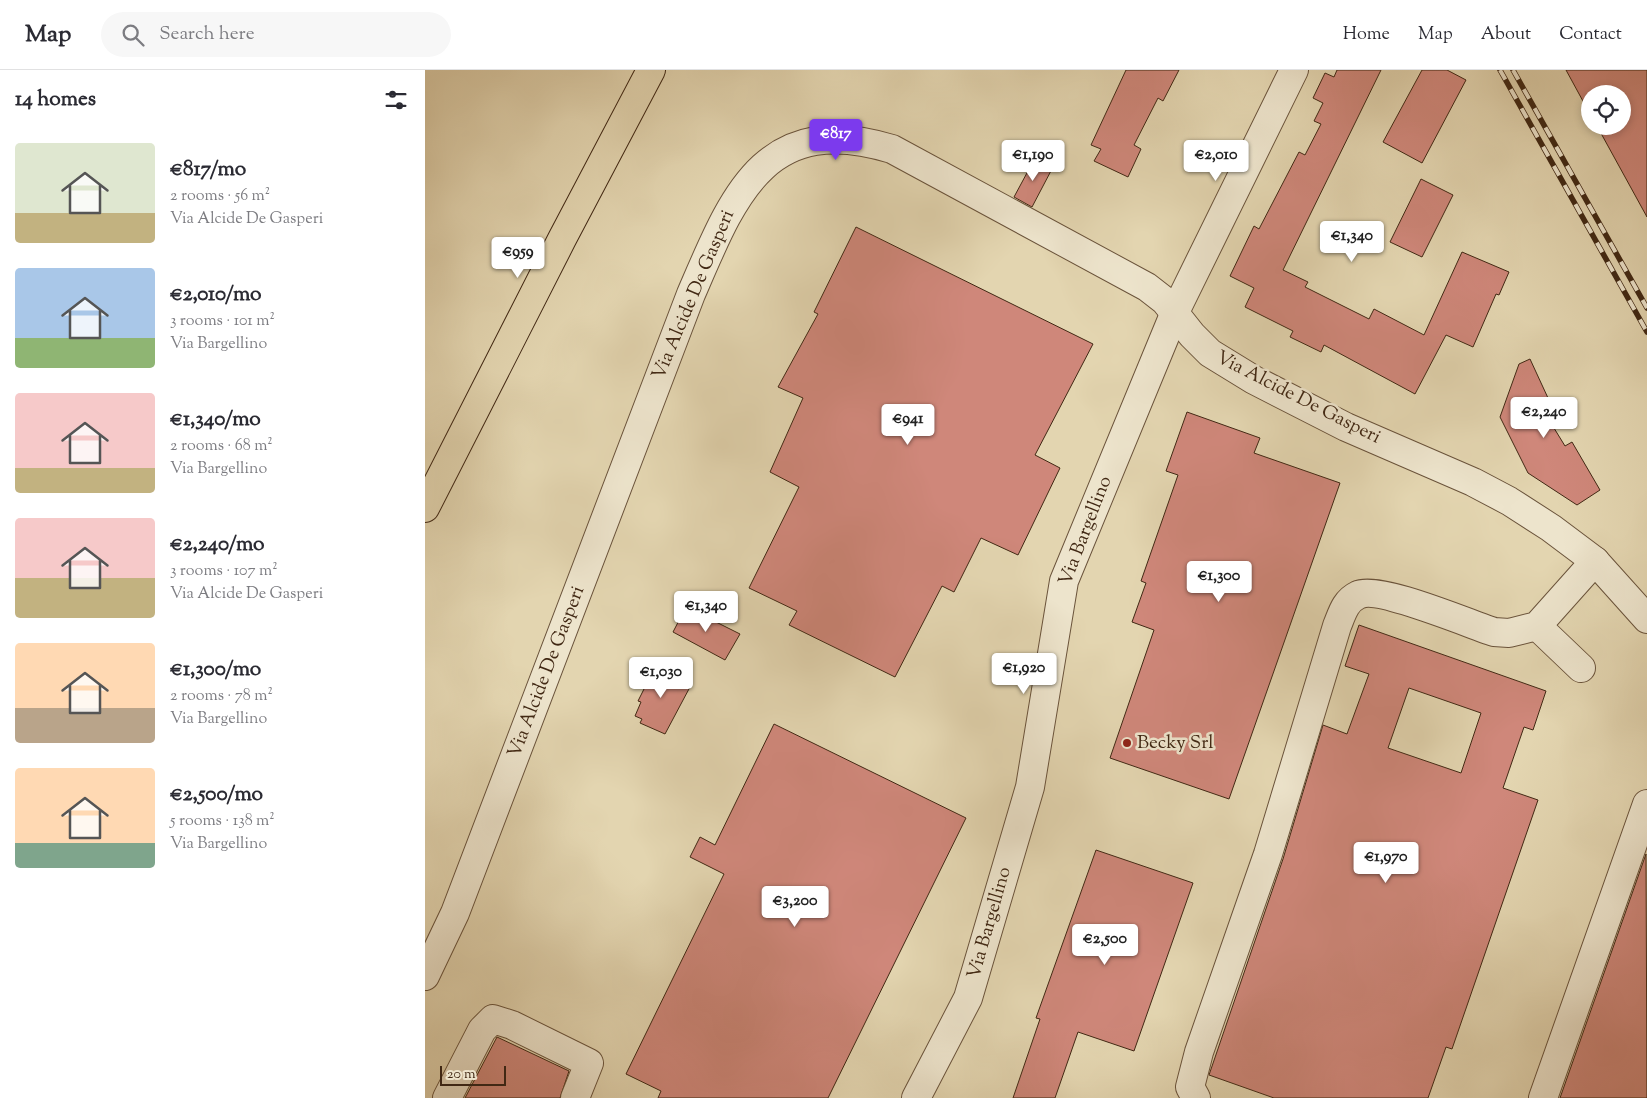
<!DOCTYPE html>
<meta charset="utf-8">
<style>
body{margin:0;font-family:"Sorts Mill Goudy",serif;background:#f7f7f7;color:#2b2b33;height:100vh;display:flex;flex-direction:column;font-size:19px;white-space:nowrap}
*{box-sizing:border-box;margin:0}
p{font-size:16px;color:#7c7c81}
.icon{flex:none;width:28px;height:28px;fill:none;stroke:currentColor;stroke-width:2;stroke-linecap:round;stroke-linejoin:round}
.map{position:relative;flex:1;overflow:hidden}
.side{display:flex;flex-direction:column;background:#fff;width:425px}
.side>*{flex:none}
.buttons{position:absolute;left:1156px;top:15px;display:grid;gap:10px}
.buttons a{display:grid;place-items:center;width:50px;height:50px;border-radius:50%;background:#fff;box-shadow:0 2px 8px #0003;font-size:25px}
.scale{position:absolute;left:15px;bottom:12px;width:66px;box-sizing:border-box;padding-left:5px;border:2px solid #412814;border-top:0;font-size:14px;line-height:18px;white-space:nowrap;color:#412814;-webkit-text-stroke:4px #ede4cc;paint-order:stroke}
.price{position:absolute;translate:-50% -42px;padding:0 11px;border-radius:5px;background:#fff;color:#222;font-size:16px;line-height:32px;filter:drop-shadow(0 1px 2px #0008)}
.price::after{content:'';position:absolute;left:50%;top:30px;width:15px;height:11px;margin-left:-8px;background:inherit;clip-path:polygon(0 0,100% 0,50% 100%)}
.price.on{background:#7c3aed;color:#fff}
ul{padding:0;list-style:none}
li{display:flex;align-items:center;gap:15px;height:125px;padding:0 15px}
li span{display:grid;place-items:center;flex:none;width:140px;height:100px;border-radius:5px;color:#555}
li>.icon{margin-inline-start:auto}
span .icon{width:60px;height:60px;fill:#fffc;stroke-width:1}
li b{font-size:21px}
h2{display:flex;justify-content:space-between;align-items:center;height:60px;padding:0 15px;font-size:21px}
header{display:flex;align-items:center;gap:30px;box-sizing:border-box;height:70px;padding:0 25px;background:#fff;border-bottom:1px solid #e1e1e2}
header strong{font-size:24px}
nav{display:flex;gap:28px;margin-inline-start:auto;font-size:18px}
.search{width:350px;height:45px;background:#f7f7f7;display:flex;align-items:center;gap:12px;box-sizing:border-box;padding:0 18px;border-radius:28px;color:#7c7c81;font-size:19px}
main{display:flex;flex:1;min-height:0}
.map>svg:first-child{display:block}
</style>
<header>
<strong>Map</strong>
<div class="search"><svg class="icon" aria-label="search" viewBox="0 0 24 24"><circle cx="10" cy="10" r="6"/><path d="M15 15l6 6"/></svg>Search here</div>
<nav><a>Home</a><a>Map</a><a>About</a><a>Contact</a></nav>
</header>
<main>
<section class="side">
<h2>14 homes<svg class="icon" aria-label="filters" viewBox="0 0 24 24"><path d="M4 7h16M4 17h16"/><circle cx="9" cy="7" r="2"/><circle cx="15" cy="17" r="2"/></svg></h2>
<ul>
<li><span style="background:linear-gradient(#dfe7d0 70%,#c2b280 0)"><svg class="icon" aria-label="home" viewBox="0 0 24 24"><path d="M3 11l9-7 9 7M6 9v11h12V9"/></svg></span><div><b>€817/mo</b><p>2 rooms · 56 m²</p><p>Via Alcide De Gasperi</p></div></li>
<li><span style="background:linear-gradient(#a9c7e8 70%,#8fb573 0)"><svg class="icon" aria-label="home" viewBox="0 0 24 24"><path d="M3 11l9-7 9 7M6 9v11h12V9"/></svg></span><div><b>€2,010/mo</b><p>3 rooms · 101 m²</p><p>Via Bargellino</p></div></li>
<li><span style="background:linear-gradient(#f6c9c9 75%,#c2b280 0)"><svg class="icon" aria-label="home" viewBox="0 0 24 24"><path d="M3 11l9-7 9 7M6 9v11h12V9"/></svg></span><div><b>€1,340/mo</b><p>2 rooms · 68 m²</p><p>Via Bargellino</p></div></li>
<li><span style="background:linear-gradient(#f6c9c9 60%,#c2b280 0)"><svg class="icon" aria-label="home" viewBox="0 0 24 24"><path d="M3 11l9-7 9 7M6 9v11h12V9"/></svg></span><div><b>€2,240/mo</b><p>3 rooms · 107 m²</p><p>Via Alcide De Gasperi</p></div></li>
<li><span style="background:linear-gradient(#ffd9b3 65%,#b9a48a 0)"><svg class="icon" aria-label="home" viewBox="0 0 24 24"><path d="M3 11l9-7 9 7M6 9v11h12V9"/></svg></span><div><b>€1,300/mo</b><p>2 rooms · 78 m²</p><p>Via Bargellino</p></div></li>
<li><span style="background:linear-gradient(#ffd9b3 75%,#7fa58c 0)"><svg class="icon" aria-label="home" viewBox="0 0 24 24"><path d="M3 11l9-7 9 7M6 9v11h12V9"/></svg></span><div><b>€2,500/mo</b><p>5 rooms · 138 m²</p><p>Via Bargellino</p></div></li>
</ul>
</section>
<div class="map">
<svg width="1222" height="1028" viewBox="0 0 1222 1028">
<rect width="100%" height="100%" fill="#e3d5b0"/>
<filter id="stains"><feTurbulence type="fractalNoise" baseFrequency=".004" numOctaves="4"/><feColorMatrix values="0 0 0 0 .2 0 0 0 0 .09 0 0 0 0 .02 0 0 0 .5 -.17"/></filter>
<radialGradient id="worn" r=".72"><stop offset=".6" stop-color="#630" stop-opacity="0"/><stop offset="1" stop-color="#630" stop-opacity=".3"/></radialGradient>
<!-- building -->
<g fill="#cf877a" stroke="#412814" fill-rule="evenodd">
<polygon points="701,0 754,0 738,31 733,28 709,75 716,79 703,107 669,91 676,79 666,75"/>
<polygon points="912,0 956,0 858,200 883,212 880,217 944,249 949,239 999,265 1037,182 1084,202 1074,225 1071,224 1048,277 1021,265 990,324 899,275 896,282 865,267 868,261 820,237 829,218 805,206 829,156 834,159 874,82 880,85 896,54 889,51 898,33 888,28 900,3 909,7"/>
<polygon points="997,0 1022,0 1041,10 997,93 958,72"/>
<polygon points="1141,0 1222,0 1222,147 1172,56 1198,56 1198,24 1165,24 1165,44"/>
<polygon points="610,88 628,97 607,137 589,127"/>
<polygon points="996,109 1028,125 997,187 965,172"/>
<polygon points="431,157 668,274 610,385 635,398 593,485 556,468 529,522 517,516 470,607 364,555 372,541 324,518 374,417 345,402 378,328 353,317 393,244 389,242"/>
<polygon points="1105,289 1129,341 1121,345 1140,376 1147,372 1175,420 1152,435 1103,403 1075,347 1094,294"/>
<polygon points="762,342 835,368 829,383 915,413 804,729 685,688 729,560 707,552 721,513 716,511 753,405 741,401"/>
<polygon points="261,537 315,564 300,590 248,562"/>
<path d="M 934,555 L 1121,621 L 1108,660 L 1099,657 L 1078,718 L 1113,730 L 1027,979 L 1021,977 L 1003,1028 L 849,1028 L 784,1005 L 858,789 L 898,655 L 922,664 L 944,604 L 920,596 ZM 984,618 L 1056,643 L 1036,703 L 963,678 Z"/>
<polygon points="232,593 258,606 255,612 265,617 240,664 215,653 217,649 210,646 216,632 213,631"/>
<polygon points="349,654 541,748 403,1028 233,1028 236,1021 201,1004 299,804 265,787 275,767 290,775"/>
<polygon points="671,780 768,813 709,981 653,962 630,1028 588,1028 615,949 611,948"/>
<polygon points="1221,784 1222,1028 1135,1028"/>
<polygon points="72,967 144,1001 135,1028 40,1028"/>
</g>
<g fill="none" stroke-linecap="round" stroke-linejoin="round">
<!-- minor casing -->
<g stroke="#6a533b" stroke-width="30">
<g id="minor">
<polyline points="1112,556 1156,598"/>
<path d="M 0,906 L 30,843 L 266,224 C 308,127 339,40 467,79 L 722,217 L 740,231 L 767,265 L 785,283 L 829,310 L 921,357 L 1048,412 L 1084,431 L 1126,458 L 1170,491 L 1222,549"/>
<polyline points="22,1028 57,960 68,949 87,955 164,993 150,1028"/>
<polyline points="491,1028 543,928 605,717 639,511 750,242 869,0"/>
<path d="M 771,1028 L 765,1017 L 774,982 L 843,784 L 912,556 C 917,544 920,531 933,525 C 953,515 1044,554 1069,562 L 1084,563 L 1112,556 L 1170,491"/>
<polyline points="1118,1028 1222,734"/>
</g>
</g>
<!-- major casing -->
<g stroke="#412814" stroke-width="30">
<polyline id="major" points="0,438 137,169 226,0"/>
</g>
<!-- minor -->
<use href="#minor" stroke="#ede4cc" stroke-width="28"/>
<!-- major -->
<use href="#major" stroke="#e3d5b0" stroke-width="28"/>
<!-- rail casing -->
<g stroke="#412814" stroke-width="5.5">
<g id="rail">
<polyline points="1075,0 1222,262"/>
<polyline points="1088,0 1222,238"/>
</g>
</g>
<!-- rail -->
<use href="#rail" stroke="#ede4cc" stroke-width="4" stroke-dasharray="11" stroke-linecap="butt"/>
</g>
<!-- markers -->
<circle fill="#8f2418" stroke="#ede4cc" stroke-width="2" cx="702" cy="673" r="5"/>
<g text-anchor="middle" dominant-baseline="central" stroke-width="5" stroke-linejoin="round" paint-order="stroke">
<!-- street labels -->
<g font-size="19" fill="#412814" stroke="#ede4cc">
<text transform="translate(269 225) rotate(-67)">Via Alcide De Gasperi</text>
<text transform="translate(873 328) rotate(27)">Via Alcide De Gasperi</text>
<text transform="translate(661 461) rotate(-69)">Via Bargellino</text>
<text transform="translate(122 602) rotate(-69)">Via Alcide De Gasperi</text>
<text transform="translate(565 853) rotate(-74)">Via Bargellino</text>
</g>
<!-- poi labels -->
<g font-size="19" fill="#412814" stroke="#ede4cc" text-anchor="start">
<text x="712" y="673">Becky Srl</text>
</g>
</g>
<rect width="100%" height="100%" filter="url(#stains)"/>
<rect width="100%" height="100%" fill="url(#worn)"/>
</svg>
<div class="buttons">
<a><svg class="icon" aria-label="locate" viewBox="0 0 24 24"><circle cx="12" cy="12" r="6"/><path d="M12 2v4M12 18v4M2 12h4M18 12h4"/></svg></a>
</div>
<div class="scale">20 m</div>
<b class="price on" style="left:411px;top:91px">€817</b>
<b class="price" style="left:608px;top:112px">€1,190</b>
<b class="price" style="left:791px;top:112px">€2,010</b>
<b class="price" style="left:927px;top:193px">€1,340</b>
<b class="price" style="left:93px;top:209px">€959</b>
<b class="price" style="left:1119px;top:369px">€2,240</b>
<b class="price" style="left:483px;top:376px">€941</b>
<b class="price" style="left:794px;top:533px">€1,300</b>
<b class="price" style="left:281px;top:563px">€1,340</b>
<b class="price" style="left:599px;top:625px">€1,920</b>
<b class="price" style="left:236px;top:629px">€1,030</b>
<b class="price" style="left:961px;top:814px">€1,970</b>
<b class="price" style="left:370px;top:858px">€3,200</b>
<b class="price" style="left:680px;top:896px">€2,500</b>
</div>
</main>
